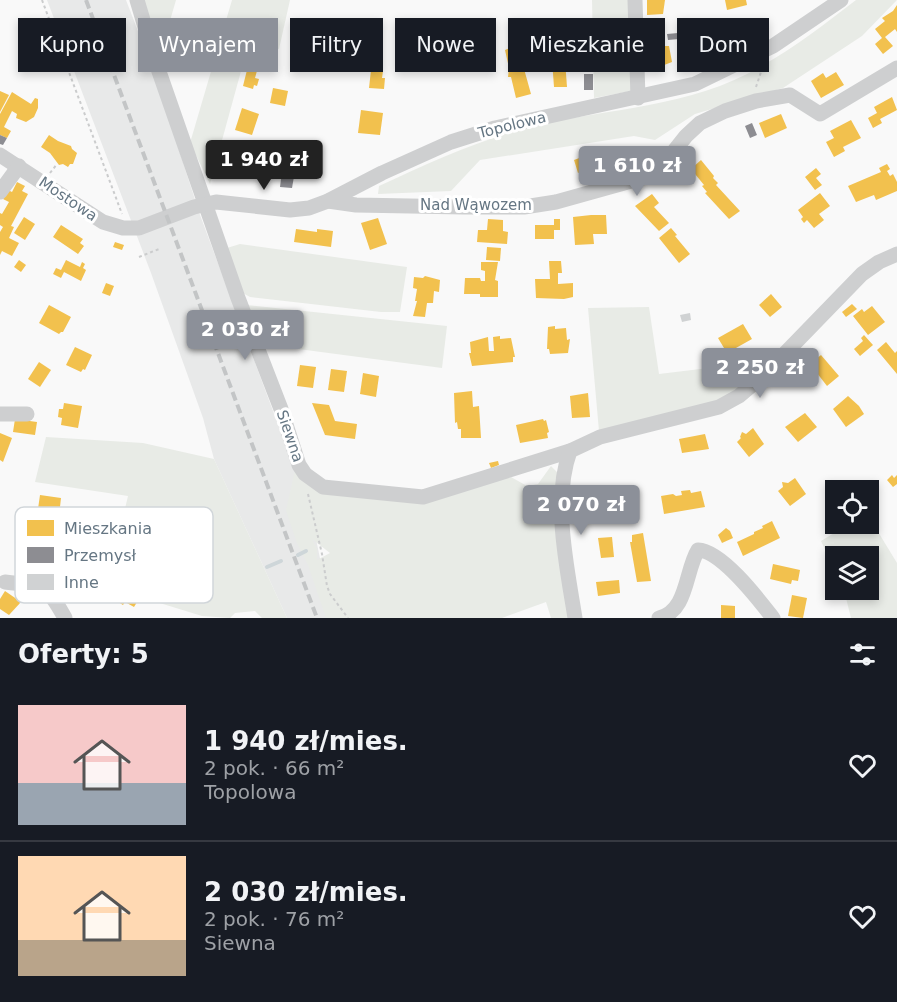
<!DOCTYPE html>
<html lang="pl">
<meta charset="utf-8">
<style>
body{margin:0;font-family:"DejaVu Sans",sans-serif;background:#20242c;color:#f1f3f6;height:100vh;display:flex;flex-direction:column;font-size:22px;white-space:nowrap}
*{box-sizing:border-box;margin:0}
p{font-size:20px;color:#9ea1a6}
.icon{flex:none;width:33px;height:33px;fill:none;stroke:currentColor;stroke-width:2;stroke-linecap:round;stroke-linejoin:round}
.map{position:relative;height:618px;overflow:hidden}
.side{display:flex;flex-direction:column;background:#171b24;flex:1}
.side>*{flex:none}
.top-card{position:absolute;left:18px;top:18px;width:861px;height:54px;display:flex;gap:12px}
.controls{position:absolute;left:825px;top:480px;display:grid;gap:12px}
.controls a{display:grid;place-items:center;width:54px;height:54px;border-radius:0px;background:#171b24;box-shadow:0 3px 9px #0003;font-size:30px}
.price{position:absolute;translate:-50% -51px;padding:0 14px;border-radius:6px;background:#8c9099;color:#fff;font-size:20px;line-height:39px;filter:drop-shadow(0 2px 3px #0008)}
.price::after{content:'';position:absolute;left:50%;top:36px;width:18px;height:14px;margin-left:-9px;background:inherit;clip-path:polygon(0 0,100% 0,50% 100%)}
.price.on{background:#222;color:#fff}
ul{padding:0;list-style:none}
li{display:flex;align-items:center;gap:18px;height:150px;padding:0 18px}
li+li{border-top:2px solid #363941}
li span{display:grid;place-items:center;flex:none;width:168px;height:120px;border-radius:0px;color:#555}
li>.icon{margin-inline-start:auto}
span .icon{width:72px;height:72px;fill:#fffc;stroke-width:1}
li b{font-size:26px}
h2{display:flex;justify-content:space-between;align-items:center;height:72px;padding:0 18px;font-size:26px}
.chip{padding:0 21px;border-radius:0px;background:#171b24;box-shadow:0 3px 9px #0003;font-size:21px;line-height:54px}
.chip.on{background:#8c9099;color:#fff}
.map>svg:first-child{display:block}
</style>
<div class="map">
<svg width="897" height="618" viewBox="0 0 897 618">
<rect width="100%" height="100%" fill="#f9f9f9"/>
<!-- built -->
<polygon fill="#e8e9e9" points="47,0 126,0 154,73 200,215 295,470 314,529 327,593 344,618 287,618 214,459 203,418 151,273"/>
<!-- green -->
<g fill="#e8ebe6" fill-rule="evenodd">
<polygon points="142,0 176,0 160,55"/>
<polygon points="232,0 290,0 279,49 249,42 210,184 190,143"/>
<polygon points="592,0 632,0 631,91 594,98"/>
<path d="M 856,0 L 897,0 L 862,36 L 783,88 L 695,114 L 655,140 L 634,136 L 480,160 L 451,191 L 378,194 L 379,186 C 424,165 470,144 518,130 C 594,109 676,110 747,74 C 786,54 821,27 856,0 Z"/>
<polygon points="240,244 407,267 400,312 381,312 250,297 241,292 227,248"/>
<polygon points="247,305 447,326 442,368 268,345"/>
<polygon points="649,307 659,374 725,366 739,389 712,404 599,431 588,308"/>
<polygon points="46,437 143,443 214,459 287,618 262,618 255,611 235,613 230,618 202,616 150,600 170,563 126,554 114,555 128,496 35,482"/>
<path d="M 551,466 L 558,473 L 569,618 L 551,618 L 546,602 L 502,618 L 326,618 L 308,565 L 297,543 L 286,510 L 295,470 L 303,481 L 408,501 L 511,477 L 527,486 L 538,484 ZM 312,539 L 330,553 L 317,560 L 317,549 Z"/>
<polygon points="869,517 897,563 897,618 851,618 844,590 868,590 868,556 836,556 835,571 821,541 849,524 868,524"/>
</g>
<!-- homes -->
<g fill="#f2c14e">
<polygon points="647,0 665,0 663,14 647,15"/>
<polygon points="725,0 746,0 747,5 727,10"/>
<polygon points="897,5 897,32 895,29 885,37 893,46 883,54 875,44 882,38 875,29 885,21 882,18 893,11"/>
<polygon points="331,23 351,30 349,40 357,42 353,61 337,58 337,55 326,53"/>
<polygon points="182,27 213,36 203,67 180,51 183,43 178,41"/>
<polygon points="697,29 698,48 687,49 685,30"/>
<polygon points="515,40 523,40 528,46 527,54 521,58 531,94 516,98 511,77 508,77 509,68 505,50 510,48 511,45 517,46"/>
<polygon points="665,43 665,46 669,46 672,62 659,67 658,64 648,66 647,59 644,59 642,50 652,49 651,45"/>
<polygon points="250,58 260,60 255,78 259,79 257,86 254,85 253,89 243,86"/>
<polygon points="552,60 565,60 567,87 554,87"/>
<polygon points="371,70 383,71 382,78 385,78 384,89 369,88"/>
<polygon points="836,72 844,85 821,98 811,81 823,73 826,78"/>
<polygon points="273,88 288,91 285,106 270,103"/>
<polygon points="0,91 9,95 0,112"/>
<polygon points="12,92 31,104 35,98 38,99 38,108 34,117 26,122 16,118 17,114 12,111 4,127 11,131 7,138 0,135 0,114"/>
<polygon points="892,97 897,110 880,119 882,123 873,128 868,118 877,113 874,107"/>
<polygon points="242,108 259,114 252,135 235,130"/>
<polygon points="361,110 383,113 380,135 358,133"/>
<polygon points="781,114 787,128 765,138 759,123"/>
<polygon points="851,120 861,138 843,147 845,151 834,157 826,142 834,138 830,131"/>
<polygon points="49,135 58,141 71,146 72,149 77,153 73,164 70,164 68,167 63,164 59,165 50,153 41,147"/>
<polygon points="258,144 272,148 266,170 251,166"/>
<polygon points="598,151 604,171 588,175 586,169 578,173 574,160"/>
<polygon points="701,160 714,176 713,178 718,183 716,185 740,211 729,219 705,193 707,192 702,186 704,185 691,169"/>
<polygon points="887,164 890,169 887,171 890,176 893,174 897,182 897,191 876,200 874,195 856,202 848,186 881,172 879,168"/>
<polygon points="816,168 821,174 816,178 822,185 815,190 805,177"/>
<polygon points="17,182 25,186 22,191 28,194 11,226 14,227 9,238 19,243 12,256 2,251 0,255 0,232 3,227 0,225 0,213 2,214 9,202 3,199 8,190 12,192"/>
<polygon points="820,193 830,206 819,214 824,220 814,228 807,220 804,223 801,219 803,217 798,210"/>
<polygon points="652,194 659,203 654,207 669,223 659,231 635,206"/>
<polygon points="591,215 606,215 607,234 593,234 594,244 575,245 573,217"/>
<polygon points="24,217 35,224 25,240 14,233"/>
<polygon points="378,218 387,244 370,250 361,223"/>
<polygon points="488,219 503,220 503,231 508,232 507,244 477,242 478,230 487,230"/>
<polygon points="554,219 560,219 560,230 554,230 554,239 535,239 535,225 554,225"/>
<polygon points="61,225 83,239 80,243 84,246 78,254 53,237"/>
<polygon points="671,228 677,235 675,236 690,254 679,263 659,238"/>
<polygon points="296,229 317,232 317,229 333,231 331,247 294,242"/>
<polygon points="115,242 124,245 122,250 113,247"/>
<polygon points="487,247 501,248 500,261 486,260"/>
<polygon points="19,260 26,265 21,272 14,267"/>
<polygon points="66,260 80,267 82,262 85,264 83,268 86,270 81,281 64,272 61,278 53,274 56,268 61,270"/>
<polygon points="549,261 561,261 562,273 558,273 558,284 573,283 573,297 564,299 536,298 535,279 550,279"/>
<polygon points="481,262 498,262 495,280 498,281 498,297 480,297 480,294 464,294 465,278 480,278 481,281 485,281 485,271 481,270"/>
<polygon points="425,276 440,280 439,292 434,291 433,303 427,303 425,317 413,316 417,301 415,301 417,289 413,288 414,277 423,278"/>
<polygon points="106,283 114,286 110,296 102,293"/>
<polygon points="771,294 782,307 770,317 759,305"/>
<polygon points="852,304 857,309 846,317 842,312"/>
<polygon points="49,305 71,317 63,332 61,332 59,334 39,323"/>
<polygon points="872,306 885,322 868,335 853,316 862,309 864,312"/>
<polygon points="743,324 752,339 727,353 718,338"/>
<polygon points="555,326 555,329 566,328 567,340 570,339 568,353 550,354 549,349 547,349 548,327"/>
<polygon points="864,335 873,345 860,356 854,349 863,341 861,338"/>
<polygon points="500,336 500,339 511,338 515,357 513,357 513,362 472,366 469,353 471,353 470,342 488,337 489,351 494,351 493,337"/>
<polygon points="886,342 895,353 897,351 897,374 877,350"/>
<polygon points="75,347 92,355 85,370 83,369 81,372 66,365"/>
<polygon points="821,355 839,376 827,386 810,364"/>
<polygon points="39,362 51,370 40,387 28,379"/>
<polygon points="300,365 316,367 313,388 297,386"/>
<polygon points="331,369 347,371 344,392 328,390"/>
<polygon points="363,373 379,376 376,397 360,394"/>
<polygon points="472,391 473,407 479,406 481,438 461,438 461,429 458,429 457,422 455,423 454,393"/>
<polygon points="588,393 590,417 572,418 570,396"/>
<polygon points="848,396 859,406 864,414 846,427 833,409"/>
<polygon points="64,403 82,406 78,428 61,425 62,418 58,417 59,409 63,409"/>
<polygon points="312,403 329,405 335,421 357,424 355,439 325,435"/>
<polygon points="805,413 817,427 798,442 785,427"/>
<polygon points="15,419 37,422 35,435 13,432"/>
<polygon points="543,419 544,421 546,420 549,432 547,433 548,438 520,443 516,425"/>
<polygon points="753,428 764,444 749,457 737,442 741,438 740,437 742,432 746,434"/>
<polygon points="0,433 12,438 3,462 0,460"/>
<polygon points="705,434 709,449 682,453 679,439"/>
<polygon points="498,461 499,465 491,468 489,463"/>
<polygon points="892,475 894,478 897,475 897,484 893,487 887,480"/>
<polygon points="795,478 806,494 790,506 778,491 783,487 782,482 788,483"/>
<polygon points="690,490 691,493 701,491 705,507 664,514 661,496 673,494 676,496 682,495 681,491"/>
<polygon points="40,495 61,498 59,516 46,515 44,520 35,520 35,517 42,516 37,516"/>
<polygon points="584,511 584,520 573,521 572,512"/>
<polygon points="772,521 780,538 743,556 737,542 754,534 754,532 763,528 762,526"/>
<polygon points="726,528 730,531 733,538 722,543 718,535"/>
<polygon points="643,533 651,581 637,582 630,542 632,542 632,535"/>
<polygon points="612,537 614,557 601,558 598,538"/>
<polygon points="773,564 800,570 798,581 792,580 791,584 770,579"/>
<polygon points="619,580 620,593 598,596 596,582"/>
<polygon points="132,581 141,584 140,586 145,589 134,607 125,602 123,605 113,599 119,589 126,592"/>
<polygon points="5,591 21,602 9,615 0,609 0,599"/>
<polygon points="792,595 807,598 803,618 788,616"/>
<polygon points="721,605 735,606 735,618 721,618"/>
</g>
<!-- industry -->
<g fill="#8d8d92">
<polygon points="678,33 679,39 668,40 667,34"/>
<rect x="584" y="74" width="9" height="16"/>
<polygon points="752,123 757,135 750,138 745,126"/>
<polygon points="0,135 7,138 3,145 0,144"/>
<polygon points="283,163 296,165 292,188 280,187"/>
</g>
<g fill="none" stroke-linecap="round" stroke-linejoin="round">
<!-- stream -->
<g stroke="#ced6d9" stroke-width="4">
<polyline points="298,555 306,551"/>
<polyline points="267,567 281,561"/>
</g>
</g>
<!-- building -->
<polygon fill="#d0d2d3" points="690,313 691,320 682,322 680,315"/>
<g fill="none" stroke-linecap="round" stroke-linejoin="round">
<!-- path -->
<g stroke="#cbcccd" stroke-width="2" stroke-dasharray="3 3" stroke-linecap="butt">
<polyline points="42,0 122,214"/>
<polyline points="756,87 763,66"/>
<polyline points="50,173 57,164"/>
<polyline points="139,257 159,249"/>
<polyline points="308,494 322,554 327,586 330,594 348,618"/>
</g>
<!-- minor -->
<g stroke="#cecfd0" stroke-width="15">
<polyline points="137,0 155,60 238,298 281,409 299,465 305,474 323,487 423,497 570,451 600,437 719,407 739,396 764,375 862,274 879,262 897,254"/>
<polyline points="635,0 638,98"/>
<polyline points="0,155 103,222 123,228 139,228 194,207 216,202 290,210 309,208 328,201 382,173 451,142 495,128 695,84 773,46 841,0"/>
<polyline points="0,192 19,166"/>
<polyline points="328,201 356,205 464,207 524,207 556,202 642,178 659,170 686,136 700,123 725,111 756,101 790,95 820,114 897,68"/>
<polyline points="0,414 27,414"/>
<path d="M 570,451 C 552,501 567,567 575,618"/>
<path d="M 5,582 C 45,587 45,582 65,618"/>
<path d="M 659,618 C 688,611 685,571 698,550 C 722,551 759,600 773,618"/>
</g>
<!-- rail -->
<polyline stroke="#c3c5c6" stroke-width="4" stroke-dasharray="9 4.5" stroke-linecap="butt" points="86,0 317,618"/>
</g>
<g text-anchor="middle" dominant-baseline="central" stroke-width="6" stroke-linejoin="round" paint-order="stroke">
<!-- street labels -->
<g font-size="15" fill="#657683" stroke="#fff">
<text transform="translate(512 125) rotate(-14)">Topolowa</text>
<text transform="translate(68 199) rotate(34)">Mostowa</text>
<text x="476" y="205">Nad Wąwozem</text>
<text transform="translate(290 436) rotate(71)">Siewna</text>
</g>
</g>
<!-- legend -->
<rect x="15" y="507" width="198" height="96" rx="9" fill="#fff" stroke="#d1d6da" stroke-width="1.5"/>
<rect x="27" y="520" width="27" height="16" fill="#f2c14e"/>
<rect x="27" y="547" width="27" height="16" fill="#8d8d92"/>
<rect x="27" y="574" width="27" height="16" fill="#d0d2d3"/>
<g font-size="16" fill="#657683">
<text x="64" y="534">Mieszkania</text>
<text x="64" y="561">Przemysł</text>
<text x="64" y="588">Inne</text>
</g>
</svg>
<div class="controls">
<a><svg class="icon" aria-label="locate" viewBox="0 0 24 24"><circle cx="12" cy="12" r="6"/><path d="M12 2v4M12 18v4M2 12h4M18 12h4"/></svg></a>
<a><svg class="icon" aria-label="layers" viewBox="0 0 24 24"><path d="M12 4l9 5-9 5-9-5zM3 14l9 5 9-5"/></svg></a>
</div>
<b class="price on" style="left:264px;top:191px">1 940 zł</b>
<b class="price" style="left:637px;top:197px">1 610 zł</b>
<b class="price" style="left:245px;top:361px">2 030 zł</b>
<b class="price" style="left:760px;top:399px">2 250 zł</b>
<b class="price" style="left:581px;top:536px">2 070 zł</b>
<div class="top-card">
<a class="chip">Kupno</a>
<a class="chip on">Wynajem</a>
<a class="chip">Filtry</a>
<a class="chip">Nowe</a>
<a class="chip">Mieszkanie</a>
<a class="chip">Dom</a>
</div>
</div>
<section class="side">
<h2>Oferty: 5<svg class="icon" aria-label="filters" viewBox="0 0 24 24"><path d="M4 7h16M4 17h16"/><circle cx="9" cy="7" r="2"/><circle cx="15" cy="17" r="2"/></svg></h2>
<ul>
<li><span style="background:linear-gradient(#f6c9c9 65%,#9aa5b1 0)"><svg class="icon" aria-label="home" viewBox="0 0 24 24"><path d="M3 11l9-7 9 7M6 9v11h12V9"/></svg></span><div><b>1 940 zł/mies.</b><p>2 pok. · 66 m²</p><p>Topolowa</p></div><svg class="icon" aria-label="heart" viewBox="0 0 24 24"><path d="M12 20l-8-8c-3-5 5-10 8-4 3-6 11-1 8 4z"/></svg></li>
<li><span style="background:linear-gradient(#ffd9b3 70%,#b9a48a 0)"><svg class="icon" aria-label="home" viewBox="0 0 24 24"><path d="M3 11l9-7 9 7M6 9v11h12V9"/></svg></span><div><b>2 030 zł/mies.</b><p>2 pok. · 76 m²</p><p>Siewna</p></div><svg class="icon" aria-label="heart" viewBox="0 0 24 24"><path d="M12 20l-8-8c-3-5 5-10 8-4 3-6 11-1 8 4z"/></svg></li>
</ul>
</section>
